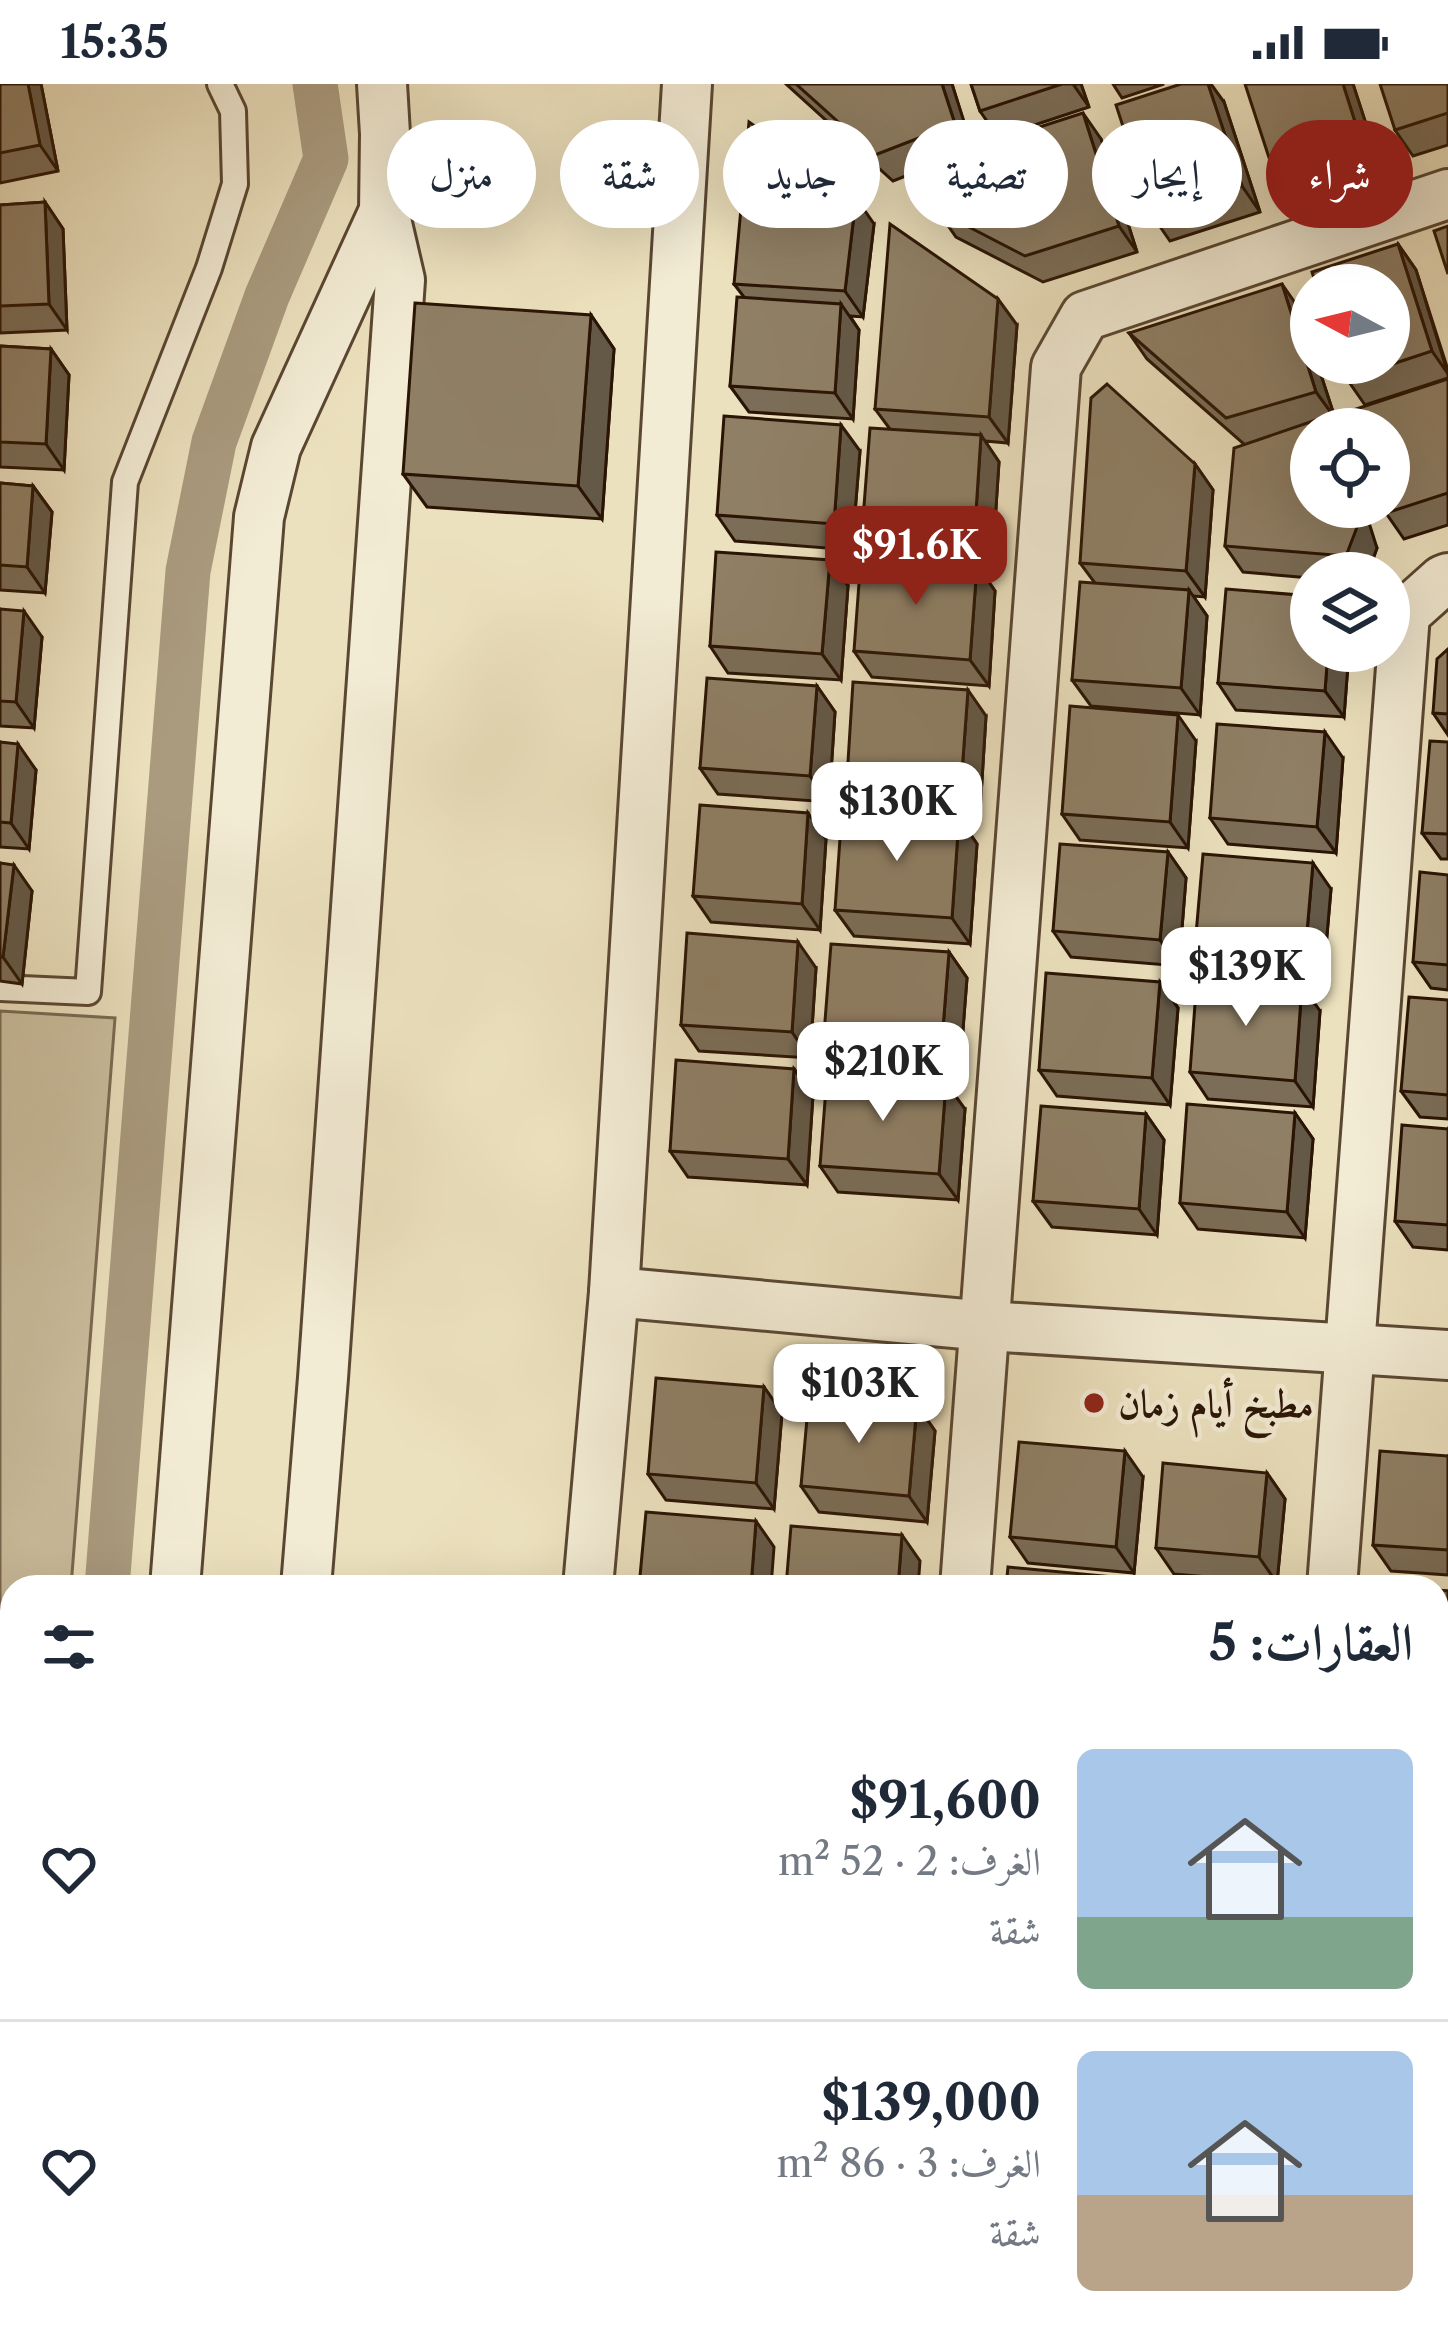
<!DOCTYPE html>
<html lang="ar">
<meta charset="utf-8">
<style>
body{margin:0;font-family:"Libre Caslon Text",Amiri,serif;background:#f6f6f7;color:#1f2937;direction:rtl;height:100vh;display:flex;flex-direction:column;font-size:45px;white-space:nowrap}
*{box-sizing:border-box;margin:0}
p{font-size:39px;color:#747a83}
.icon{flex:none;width:66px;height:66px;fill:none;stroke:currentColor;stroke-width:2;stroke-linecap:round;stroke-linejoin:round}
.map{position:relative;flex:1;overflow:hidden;direction:ltr}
.drawer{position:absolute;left:0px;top:1491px;width:1449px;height:771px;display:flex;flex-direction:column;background:#fff;border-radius:36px 36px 0 0;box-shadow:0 12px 48px #0002;direction:rtl}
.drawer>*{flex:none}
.top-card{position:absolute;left:36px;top:36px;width:1377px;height:108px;direction:rtl;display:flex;gap:24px}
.needle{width:78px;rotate:277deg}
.fabs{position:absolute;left:1290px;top:180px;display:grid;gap:24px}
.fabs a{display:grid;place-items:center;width:120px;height:120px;border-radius:50%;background:#fff;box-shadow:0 12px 48px #0002;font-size:60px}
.price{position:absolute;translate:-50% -102px;padding:0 27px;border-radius:24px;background:#fff;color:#222;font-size:39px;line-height:78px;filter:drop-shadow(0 3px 6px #0008)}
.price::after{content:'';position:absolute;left:50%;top:72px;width:36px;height:27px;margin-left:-18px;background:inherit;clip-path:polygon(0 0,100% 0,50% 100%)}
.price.current{background:#8f2418;color:#fff}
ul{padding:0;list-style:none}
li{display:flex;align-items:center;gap:36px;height:300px;padding:0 36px}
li+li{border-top:3px solid #e0e1e3}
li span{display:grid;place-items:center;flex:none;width:336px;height:240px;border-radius:18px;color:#555}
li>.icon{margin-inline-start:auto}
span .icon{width:144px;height:144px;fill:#fffc;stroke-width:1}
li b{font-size:51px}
h2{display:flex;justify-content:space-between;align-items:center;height:144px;padding:0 36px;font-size:51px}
.tag{padding:0 42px;border-radius:54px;background:#fff;box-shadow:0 12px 48px #0002;font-size:42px;line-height:108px}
.tag.current{background:#8f2418;color:#fff}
.status{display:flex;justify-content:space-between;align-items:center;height:84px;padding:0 60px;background:#fff;direction:ltr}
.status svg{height:33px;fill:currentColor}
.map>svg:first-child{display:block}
</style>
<div class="status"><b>15:35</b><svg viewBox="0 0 49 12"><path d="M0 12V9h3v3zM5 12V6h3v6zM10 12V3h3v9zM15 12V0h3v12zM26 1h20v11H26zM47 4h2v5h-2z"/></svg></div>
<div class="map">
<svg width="1448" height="2260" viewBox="0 0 1448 2260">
<rect width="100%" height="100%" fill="#ece1be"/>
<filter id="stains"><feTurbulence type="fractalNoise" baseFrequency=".00167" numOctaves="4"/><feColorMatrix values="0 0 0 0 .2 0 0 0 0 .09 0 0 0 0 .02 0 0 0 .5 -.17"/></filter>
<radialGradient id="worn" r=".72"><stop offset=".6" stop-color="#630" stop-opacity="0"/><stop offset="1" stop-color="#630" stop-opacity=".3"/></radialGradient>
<!-- green -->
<polygon fill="#cbbe9e" stroke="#7a6951" stroke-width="3" points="0,927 115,934 71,1503 12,1503 12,2123 0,2095"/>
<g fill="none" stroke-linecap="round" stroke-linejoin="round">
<!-- canal -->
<g stroke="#aa9b7f" stroke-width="45">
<polyline points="107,1503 188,487 214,358 267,212 326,75 315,0"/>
<polyline points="141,2250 147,2260"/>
</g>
<!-- lane casing -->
<g stroke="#5a4732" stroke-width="30">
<polyline id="lane" points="0,904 88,908 125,398 209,184 235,100 233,27 220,0"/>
</g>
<!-- street casing -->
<g stroke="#5a4732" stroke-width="54">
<g id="street">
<polyline points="614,1208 987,1242 1448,1271"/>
<polyline points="175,1503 259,433 276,363 384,127 385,50 382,0"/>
<polyline points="306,1503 323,1294 400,196 384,127"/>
<polyline points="588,1503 614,1208 687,0"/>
<polyline points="965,1503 1056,283 1085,232 1448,110"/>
<polyline points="1332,1503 1405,530 1443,496 1448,494"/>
<polyline points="1437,2130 1448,2135"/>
<polyline points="236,2250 244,2260"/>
<polyline points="677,2250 703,2260"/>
<polyline points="903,2260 904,2250"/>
</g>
</g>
<!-- lane -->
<use href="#lane" stroke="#f3ecd5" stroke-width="24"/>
<!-- street -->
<use href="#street" stroke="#f3ecd5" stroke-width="48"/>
</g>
<!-- wall -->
<g fill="#7b6d57" stroke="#2a1404" stroke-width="3">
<polygon points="0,0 41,0 58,87 0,99"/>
<polygon points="786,0 952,0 972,65 1101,55 1137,168 1043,198 956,153 938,127 926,84 893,97"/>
<polygon points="971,0 1081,0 1089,23 998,53 980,27"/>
<polygon points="1113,0 1164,0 1122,14"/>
<polygon points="1353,0 1380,83 1291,112 1273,86"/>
<polygon points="1448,0 1448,61 1413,72 1395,46"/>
<polygon points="1224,18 1260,128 1170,157 1152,131"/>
<polygon points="45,118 63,145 67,246 0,249 0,121"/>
<polygon points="874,140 863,233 850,232 859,246 853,335 749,328 730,302 744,213 734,200"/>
<polygon points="1398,160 1416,186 1448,286 1448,294 1365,321 1347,295"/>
<polygon points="1300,226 1335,334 1328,336 1334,345 1311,345 1377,464 1368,489 1311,489 1311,494 1243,488 1225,462 1244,360 1147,275 1129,249"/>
<polygon points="591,231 614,265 602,435 427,423 403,390"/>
<polygon points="1017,241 1008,359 985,357 999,378 993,469 882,461 863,435 890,345 875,325"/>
<polygon points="0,262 51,265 69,291 64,386 0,383"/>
<polygon points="1448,295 1448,441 1404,455 1386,429"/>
<polygon points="860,367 852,466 735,457 717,431"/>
<polygon points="1195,380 1213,406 1205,513 1193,512 1207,532 1200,631 1091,622 1072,596 1095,499 1080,479"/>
<polygon points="0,399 33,402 52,428 45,509 0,506"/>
<polygon points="977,481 995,507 989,602 872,593 854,567"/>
<polygon points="848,502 841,596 728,589 710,562"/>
<polygon points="0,525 42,553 34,644 0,642"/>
<polygon points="1448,565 1448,651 1433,629"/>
<polygon points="1311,567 1349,567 1344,633 1236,626 1218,599"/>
<polygon points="817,602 835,628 829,718 718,710 700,684"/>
<polygon points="986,632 980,728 865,720 847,694"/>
<polygon points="1196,657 1188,764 1080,756 1062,730"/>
<polygon points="0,658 36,686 29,765 0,763"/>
<polygon points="1448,658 1448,775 1441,775 1422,749"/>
<polygon points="1343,674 1336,769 1228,760 1210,734"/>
<polygon points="959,734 977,760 970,860 854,852 835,826"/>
<polygon points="826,755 820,846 711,838 693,812"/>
<polygon points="1168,768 1186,794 1179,882 1071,873 1053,847"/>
<polygon points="0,779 32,807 22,900 0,897"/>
<polygon points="1448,791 1448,906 1431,904 1413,878"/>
<polygon points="1331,805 1323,897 1214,888 1195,862"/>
<polygon points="949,868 967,894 960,984 843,976 824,950"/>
<polygon points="816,884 810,974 699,967 681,941"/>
<polygon points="1160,898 1178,924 1170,1021 1057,1012 1039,986"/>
<polygon points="1448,916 1448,1035 1420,1033 1401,1007"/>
<polygon points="1320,927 1313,1023 1208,1015 1190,988"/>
<polygon points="794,985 813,1011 807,1101 688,1093 670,1067"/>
<polygon points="965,1025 958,1116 838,1108 820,1082"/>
<polygon points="1295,1029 1313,1055 1305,1154 1198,1145 1180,1119"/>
<polygon points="1146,1030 1164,1056 1157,1151 1052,1143 1033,1117"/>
<polygon points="1448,1045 1448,1166 1413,1163 1395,1137"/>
<polygon points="764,1303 782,1329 774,1425 666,1416 648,1390"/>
<polygon points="917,1321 935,1347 927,1438 819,1428 801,1402"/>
<polygon points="1448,1372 1448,1491 1391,1487 1373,1461"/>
<polygon points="1267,1389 1285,1415 1277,1499 1174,1490 1156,1464"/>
<polygon points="1143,1393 1134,1489 1028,1479 1010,1453"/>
<polygon points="1437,1506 1448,1507 1448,1620 1437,1619"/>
<polygon points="1437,1627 1448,1627 1448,1742 1437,1741"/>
<polygon points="1437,1760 1448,1761 1448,1874 1437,1873"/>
<polygon points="1437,1876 1447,1877 1448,1967 1437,1973"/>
<polygon points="1448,1995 1448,2109 1437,2105 1437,2005"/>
<polygon points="964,2250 1001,2250 988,2260 981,2260 967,2254"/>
<polygon points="1138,2250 1435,2250 1431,2260 1153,2260 1142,2256"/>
</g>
<!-- shaded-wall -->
<g fill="#645947" stroke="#2a1404" stroke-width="3">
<polygon points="28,0 41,0 58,87 40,61"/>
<polygon points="942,0 952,0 973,66 955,40"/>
<polygon points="1073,0 1081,0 1089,23"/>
<polygon points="1208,0 1211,0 1224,18 1260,128 1242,102"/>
<polygon points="1343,0 1353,0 1380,83 1361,57"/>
<polygon points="1083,29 1101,55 1137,168 1119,142"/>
<polygon points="856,114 874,140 863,233 845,207"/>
<polygon points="45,118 63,145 67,246 49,220"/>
<polygon points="1398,160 1416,186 1448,290 1432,267"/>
<polygon points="1282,200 1300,226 1311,260 1311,279 1317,279 1335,334 1316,308"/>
<polygon points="998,215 1017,241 1008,359 989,333"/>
<polygon points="841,220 859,246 853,335 835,309"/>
<polygon points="591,231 614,265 602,435 578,402"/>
<polygon points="51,265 69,291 64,386 46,360"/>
<polygon points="841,341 860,367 852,466 834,440"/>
<polygon points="981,351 999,378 993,469 975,443"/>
<polygon points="1195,380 1213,406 1205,513 1186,487"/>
<polygon points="33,402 52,428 45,509 27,483"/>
<polygon points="1354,423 1364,423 1377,464 1368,489 1358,489 1346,472"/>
<polygon points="830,476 848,502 841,596 822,570"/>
<polygon points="977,481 995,507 989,602 970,576"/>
<polygon points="1189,506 1207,532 1200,631 1181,604"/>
<polygon points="24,527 42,553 34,644 16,618"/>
<polygon points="1328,567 1349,567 1344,633 1325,607"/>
<polygon points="817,602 835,628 829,718 810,692"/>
<polygon points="968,606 986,632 980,728 961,702"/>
<polygon points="1178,631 1196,657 1188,764 1170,738"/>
<polygon points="1325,648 1343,674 1336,769 1317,743"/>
<polygon points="18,660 36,686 29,765 11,739"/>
<polygon points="808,729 826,755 820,846 802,820"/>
<polygon points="959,734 977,760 970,860 952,834"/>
<polygon points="1168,768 1186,794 1179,882 1160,856"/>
<polygon points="1313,779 1331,805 1323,897 1305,871"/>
<polygon points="14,781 32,807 22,900 3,873"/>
<polygon points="798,858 816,884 810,974 792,948"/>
<polygon points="949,868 967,894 960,984 942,957"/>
<polygon points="1160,898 1178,924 1170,1021 1152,994"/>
<polygon points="1302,901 1320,927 1313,1023 1295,997"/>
<polygon points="794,985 813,1011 807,1101 788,1075"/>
<polygon points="946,999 965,1025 958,1116 939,1090"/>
<polygon points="1295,1029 1313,1055 1305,1154 1287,1128"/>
<polygon points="1146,1030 1164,1056 1157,1151 1139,1125"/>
<polygon points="764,1303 782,1329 774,1425 756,1399"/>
<polygon points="917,1321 935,1347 927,1438 909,1412"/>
<polygon points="1125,1367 1143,1393 1134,1489 1116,1463"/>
<polygon points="1267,1389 1285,1415 1277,1499 1259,1473"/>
<polygon points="756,1437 774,1463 771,1503 751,1503"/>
<polygon points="902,1451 920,1477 918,1503 898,1503"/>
<polygon points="1448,1878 1448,1938 1444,1933"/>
<polygon points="1437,2190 1448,2205 1448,2215 1437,2245"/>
<polygon points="1280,2250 1308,2250 1304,2260 1276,2260"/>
<polygon points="1407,2250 1435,2250 1431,2260 1403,2260"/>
</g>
<!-- building -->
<g fill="#8f7f65" stroke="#2a1404" stroke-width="3">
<polygon points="0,0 28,0 40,61 0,69"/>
<polygon points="796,0 942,0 955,40 875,71"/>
<polygon points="971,0 1062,0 980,27"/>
<polygon points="1181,0 1208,0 1242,102 1152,131 1116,21"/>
<polygon points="1245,0 1343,0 1361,57 1273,86"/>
<polygon points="1380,0 1448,0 1448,29 1395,46"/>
<polygon points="1083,29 1119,142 1025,172 938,127 925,80"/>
<polygon points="749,38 856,114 845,207 734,200"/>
<polygon points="45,118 49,220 0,222 0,121"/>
<polygon points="890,140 998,215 989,333 875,325"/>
<polygon points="1448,142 1448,190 1434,147"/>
<polygon points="1398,160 1432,267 1347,295 1341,279 1389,279 1389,201 1316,201 1312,188"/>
<polygon points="1282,200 1316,308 1226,334 1129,249"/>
<polygon points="737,213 841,220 835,309 730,302"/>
<polygon points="415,219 591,231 578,402 403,390"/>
<polygon points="0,262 51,265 46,360 0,358"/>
<polygon points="1448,295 1448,409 1386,429 1384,423 1389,423 1389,345 1359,345 1353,326"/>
<polygon points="1107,300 1195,380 1186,487 1080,479 1091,314"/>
<polygon points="724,332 841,341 834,440 717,431"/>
<polygon points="1325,333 1329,345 1311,345 1311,423 1354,423 1359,438 1346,472 1225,462 1234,364"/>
<polygon points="870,344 981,351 975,443 863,435"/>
<polygon points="0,399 33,402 27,483 0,481"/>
<polygon points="716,468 830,476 822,570 710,562"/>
<polygon points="861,472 977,481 970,576 854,567"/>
<polygon points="1080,498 1189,506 1181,604 1072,596"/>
<polygon points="1226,505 1311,512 1311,567 1328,567 1325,607 1218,599"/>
<polygon points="0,525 24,527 16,618 0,617"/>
<polygon points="1448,565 1448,630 1433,629 1437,575"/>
<polygon points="707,594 817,602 810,692 700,684"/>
<polygon points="853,598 968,606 961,702 847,694"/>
<polygon points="1070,622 1178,631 1170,738 1062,730"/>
<polygon points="1217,640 1325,648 1317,743 1210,734"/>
<polygon points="1430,657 1448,658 1448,750 1422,749"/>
<polygon points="0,658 18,660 11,739 0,738"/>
<polygon points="700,721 808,729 802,820 693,812"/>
<polygon points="842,726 959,734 952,834 835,826"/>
<polygon points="1060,760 1168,768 1160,856 1053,847"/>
<polygon points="1203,770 1313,779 1305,871 1195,862"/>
<polygon points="0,779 14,781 3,873 0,873"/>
<polygon points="1420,788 1448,791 1448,881 1413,878"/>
<polygon points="687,849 798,858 792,948 681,941"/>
<polygon points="831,860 949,868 942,957 824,950"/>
<polygon points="1046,889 1160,898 1152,994 1039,986"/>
<polygon points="1197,893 1302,901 1295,997 1190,988"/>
<polygon points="1409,913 1448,916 1448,1011 1401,1007"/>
<polygon points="676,976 794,985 788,1075 670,1067"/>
<polygon points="827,991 946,999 939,1090 820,1082"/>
<polygon points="1187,1020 1295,1029 1287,1128 1180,1119"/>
<polygon points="1041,1022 1146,1030 1139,1125 1033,1117"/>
<polygon points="1402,1041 1448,1045 1448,1141 1395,1137"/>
<polygon points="656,1294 764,1303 756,1399 648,1390"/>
<polygon points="809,1312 917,1321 909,1412 801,1402"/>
<polygon points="1019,1358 1125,1367 1116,1463 1010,1453"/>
<polygon points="1380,1367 1448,1372 1448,1466 1373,1461"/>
<polygon points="1163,1379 1267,1389 1259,1473 1156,1464"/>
<polygon points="646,1428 756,1437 751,1503 639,1503"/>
<polygon points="791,1442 902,1451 898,1503 786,1503"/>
<polygon points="1008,1483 1115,1493 1114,1503 1006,1503"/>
<polygon points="1153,1496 1232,1503 1153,1503"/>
<polygon points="1437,1506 1448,1507 1448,1595 1437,1594"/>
<polygon points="1437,1627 1448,1627 1448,1717 1437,1716"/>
<polygon points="1437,1760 1448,1761 1448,1849 1437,1849"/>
<polygon points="1437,1876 1447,1877 1444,1933 1437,1937"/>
<polygon points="1448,1995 1448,2090 1437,2086 1437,2005"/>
<polygon points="1448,2229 1448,2260 1436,2260"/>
<polygon points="405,2250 515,2250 542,2260 404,2260"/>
<polygon points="1069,2250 1117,2250 1132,2260 1056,2260"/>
<polygon points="1178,2250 1280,2250 1276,2260 1205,2260"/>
<polygon points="1306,2250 1407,2250 1403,2260 1302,2260"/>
</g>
<!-- markers -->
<circle fill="#8f2418" stroke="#f3ecd5" stroke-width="4.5" cx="1094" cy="1319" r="12"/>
<g text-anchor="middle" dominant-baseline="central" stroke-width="9" stroke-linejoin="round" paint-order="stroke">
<!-- poi labels -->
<g font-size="39" font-weight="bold" fill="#2a1404" stroke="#f3ecd5" text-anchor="start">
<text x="1118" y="1319">مطبخ أيام زمان</text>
</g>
</g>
<rect width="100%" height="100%" filter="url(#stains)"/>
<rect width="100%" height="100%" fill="url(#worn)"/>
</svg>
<div class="fabs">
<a><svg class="needle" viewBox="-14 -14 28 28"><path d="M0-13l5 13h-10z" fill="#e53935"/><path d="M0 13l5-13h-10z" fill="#747a83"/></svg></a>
<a><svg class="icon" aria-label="locate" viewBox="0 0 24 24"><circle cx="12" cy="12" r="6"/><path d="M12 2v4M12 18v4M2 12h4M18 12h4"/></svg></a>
<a><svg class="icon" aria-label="layers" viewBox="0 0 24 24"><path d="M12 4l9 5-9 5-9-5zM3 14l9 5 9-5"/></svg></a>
</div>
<b class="price current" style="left:916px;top:524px">$91.6K</b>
<b class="price" style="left:897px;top:780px">$130K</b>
<b class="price" style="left:1246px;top:945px">$139K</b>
<b class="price" style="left:883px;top:1040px">$210K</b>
<b class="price" style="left:859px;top:1362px">$103K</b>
<div class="top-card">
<a class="tag current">شراء</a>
<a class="tag">إيجار</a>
<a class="tag">تصفية</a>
<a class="tag">جديد</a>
<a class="tag">شقة</a>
<a class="tag">منزل</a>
</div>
<section class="drawer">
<h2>العقارات: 5<svg class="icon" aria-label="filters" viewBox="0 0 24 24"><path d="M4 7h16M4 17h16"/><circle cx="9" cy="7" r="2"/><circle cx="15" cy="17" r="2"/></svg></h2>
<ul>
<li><span style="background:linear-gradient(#a9c7e8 70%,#7fa58c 0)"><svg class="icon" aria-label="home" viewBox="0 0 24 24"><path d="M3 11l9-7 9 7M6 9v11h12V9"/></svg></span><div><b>$91,600</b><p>الغرف: 2 · 52 m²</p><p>شقة</p></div><svg class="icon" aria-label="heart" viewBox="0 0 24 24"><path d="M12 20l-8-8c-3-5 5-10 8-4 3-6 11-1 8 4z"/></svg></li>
<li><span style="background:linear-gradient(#a9c7e8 60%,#b9a48a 0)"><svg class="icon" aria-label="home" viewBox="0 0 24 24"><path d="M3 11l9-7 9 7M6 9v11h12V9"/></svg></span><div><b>$139,000</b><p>الغرف: 3 · 86 m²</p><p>شقة</p></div><svg class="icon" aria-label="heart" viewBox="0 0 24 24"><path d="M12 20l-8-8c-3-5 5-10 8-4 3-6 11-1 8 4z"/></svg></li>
</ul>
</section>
</div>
